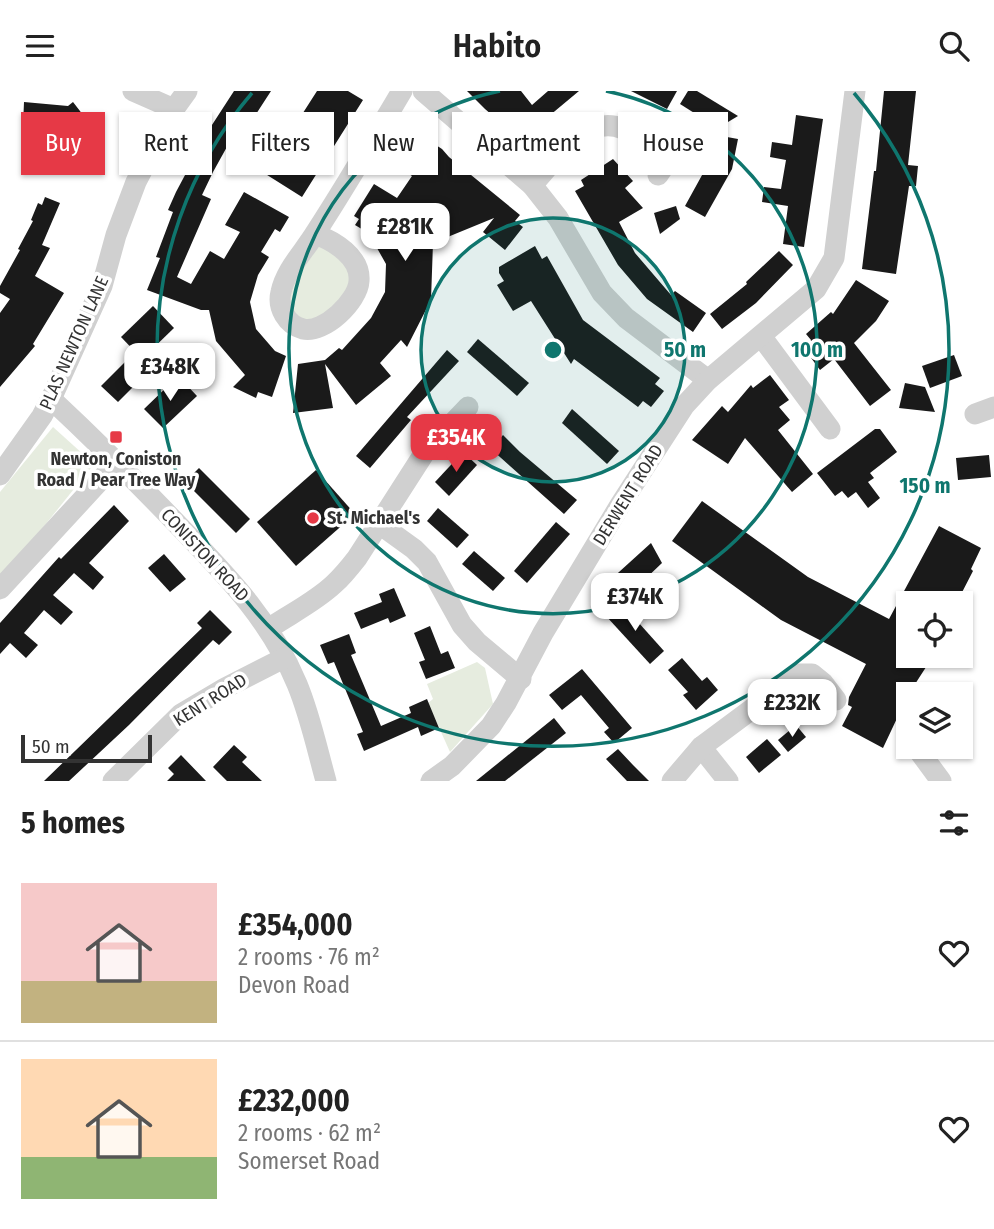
<!DOCTYPE html>
<meta charset="utf-8">
<style>
body{margin:0;font-family:"Fira Sans Condensed",sans-serif;background:#f6f6f6;color:#222;height:100vh;display:flex;flex-direction:column;font-size:26px;white-space:nowrap}
*{box-sizing:border-box;margin:0}
p{font-size:23px;color:#767676}
.icon{flex:none;width:38px;height:38px;fill:none;stroke:currentColor;stroke-width:2;stroke-linecap:round;stroke-linejoin:round}
.map{position:relative;height:690px;overflow:hidden}
.drawer{display:flex;flex-direction:column;background:#fff;flex:1}
.drawer>*{flex:none}
.hud{position:absolute;left:21px;top:21px;width:952px;height:63px;display:flex;gap:14px}
.tools{position:absolute;left:896px;top:500px;display:grid;gap:14px}
.tools a{display:grid;place-items:center;width:77px;height:77px;border-radius:0px;background:#fff;box-shadow:0 2px 5px #0004;font-size:35px}
.scale{position:absolute;left:21px;bottom:18px;width:131px;box-sizing:border-box;padding-left:7px;border:4px solid #333;border-top:0;font-size:19px;line-height:24px;white-space:nowrap;color:#333;-webkit-text-stroke:5px #fff;paint-order:stroke}
.price{position:absolute;translate:-50% -60px;padding:0 16px;border-radius:14px;background:#fff;color:#222;font-size:23px;line-height:46px;filter:drop-shadow(0 2px 4px #0008)}
.price::after{content:'';position:absolute;left:50%;top:42px;width:21px;height:16px;margin-left:-10px;background:inherit;clip-path:polygon(0 0,100% 0,50% 100%)}
.price.selected{background:#e63946;color:#fff}
ul{padding:0;list-style:none}
li{display:flex;align-items:center;gap:21px;height:175px;padding:0 21px}
li+li{border-top:2px solid #e0e0e0}
li span{display:grid;place-items:center;flex:none;width:196px;height:140px;border-radius:0px;color:#555}
li>.icon{margin-inline-start:auto}
span .icon{width:84px;height:84px;fill:#fffc;stroke-width:1}
li b{font-size:30px}
h2{display:flex;justify-content:space-between;align-items:center;height:84px;padding:0 21px;font-size:30px}
.pill{padding:0 24px;border-radius:0px;background:#fff;box-shadow:0 2px 5px #0004;font-size:24px;line-height:63px}
.pill.selected{background:#e63946;color:#fff}
header{display:flex;justify-content:space-between;align-items:center;height:91px;padding:0 21px;background:#fff;font-size:32px;font-weight:600}
.map>svg:first-child{display:block}
</style>
<header><svg class="icon" aria-label="menu" viewBox="0 0 24 24"><path d="M4 6h16M4 12h16M4 18h16"/></svg>Habito<svg class="icon" aria-label="search" viewBox="0 0 24 24"><circle cx="10" cy="10" r="6"/><path d="M15 15l6 6"/></svg></header>
<div class="map">
<svg width="994" height="690" viewBox="0 0 994 690">
<rect width="100%" height="100%" fill="#fff"/>
<!-- green -->
<g fill="#e6ecdf">
<polygon points="315,143 359,181 321,237 292,232 285,187"/>
<polygon points="53,336 94,373 0,490 0,401"/>
<polygon points="477,571 485,577 493,613 450,661 428,612 433,608 427,593"/>
</g>
<!-- building -->
<g fill="#1a1a1a">
<polygon points="234,0 271,0 249,34 252,36 236,60 228,54 213,81 202,104 211,108 177,186 191,193 210,160 224,168 240,141 225,134 244,101 289,126 280,141 275,138 261,161 269,166 258,184 250,211 256,238 275,260 286,265 272,306 258,301 256,307 233,296 245,284 216,250 209,219 201,219 147,199 160,167 156,166 173,121 168,119 176,101 210,37"/>
<polygon points="317,0 348,0 363,9 302,106 256,77 297,23 301,25"/>
<polygon points="467,0 521,0 532,14 548,0 579,0 537,35 541,38 527,54 485,18"/>
<polygon points="631,0 677,0 667,18"/>
<polygon points="688,0 697,0 738,25 718,37 680,13"/>
<polygon points="884,0 916,0 908,74 918,75 916,95 909,95 896,183 862,178 874,80 876,80"/>
<polygon points="24,11 68,15 73,11 97,42 79,55 75,49 69,54 56,36 23,35"/>
<polygon points="796,24 823,28 804,156 783,153 788,115 762,111 764,96 781,98 786,69 770,66 772,51 792,54"/>
<polygon points="407,43 415,49 419,43 442,58 449,66 520,124 515,130 523,136 505,159 483,141 494,127 433,152 431,209 407,256 401,249 380,272 391,285 356,314 325,273 333,317 293,322 298,273 325,269 339,257 342,259 371,227 385,201 386,173 377,157 385,152 355,134 359,128 354,125 374,93 397,107 412,85 389,70"/>
<polygon points="716,44 738,48 732,78 705,126 685,115 712,66"/>
<polygon points="613,68 633,90 625,97 643,117 619,131 635,162 671,204 675,200 706,222 693,241 647,208 618,174 575,100 584,95 581,89"/>
<polygon points="45,106 60,112 42,154 50,157 35,185 64,202 33,253 35,255 0,296 0,222 10,208 0,202 0,195 20,159 18,158 33,130 31,129 38,112 42,114"/>
<polygon points="676,115 680,128 660,143 654,122"/>
<polygon points="535,155 542,168 547,165 583,229 660,287 655,293 664,300 651,316 643,310 638,316 574,268 571,273 531,210 513,220 497,194 504,190 499,182 499,176"/>
<polygon points="779,160 793,174 756,212 722,238 710,223 747,193 746,191"/>
<polygon points="856,189 889,210 876,230 854,252 891,299 870,315 834,268 820,279 803,256 811,249 806,243 831,221 833,223"/>
<polygon points="153,215 174,237 142,268 121,246"/>
<polygon points="478,248 529,292 517,305 467,261"/>
<polygon points="447,259 459,270 407,326 411,329 370,377 356,365"/>
<polygon points="954,264 962,285 930,297 922,275"/>
<polygon points="129,267 142,280 132,291 135,294 118,311 101,295"/>
<polygon points="770,284 789,309 779,316 790,329 778,339 813,383 792,401 745,347 728,373 692,349 722,315 728,321 751,294 753,297"/>
<polygon points="182,289 197,305 163,337 144,318 172,291 175,294"/>
<polygon points="905,292 925,296 935,321 899,317"/>
<polygon points="572,318 619,360 607,373 562,332"/>
<polygon points="875,338 880,338 897,361 870,382 874,387 868,391 880,407 868,417 856,401 848,407 842,400 835,405 817,382"/>
<polygon points="503,344 520,361 577,409 564,423 491,358"/>
<polygon points="463,361 477,374 449,405 435,391"/>
<polygon points="989,364 991,386 958,389 956,367"/>
<polygon points="199,377 250,428 236,442 185,391"/>
<polygon points="316,379 355,423 296,475 257,431"/>
<polygon points="702,410 808,486 889,528 939,435 981,457 971,478 973,480 956,513 908,513 908,565 924,565 928,573 908,604 883,657 842,635 852,616 848,614 849,606 866,573 781,529 672,450"/>
<polygon points="114,414 129,430 89,472 104,486 93,499 74,482 53,504 73,521 61,534 44,519 24,542 38,554 26,567 10,552 0,563 0,532 59,466 61,468"/>
<polygon points="438,417 469,444 457,457 427,430"/>
<polygon points="556,431 570,443 527,492 514,480"/>
<polygon points="651,452 662,472 641,492 648,499 632,515 608,491"/>
<polygon points="474,460 505,487 493,500 462,473"/>
<polygon points="164,463 186,488 170,501 148,477"/>
<polygon points="394,497 406,525 390,532 388,527 361,538 354,522 382,511 379,503"/>
<polygon points="621,512 664,560 650,573 606,525"/>
<polygon points="210,519 232,541 219,554 213,549 129,634 69,690 44,690 202,537 197,532"/>
<polygon points="430,535 441,563 448,560 455,577 426,588 419,571 425,569 414,542"/>
<polygon points="349,543 356,562 351,564 381,635 411,622 409,616 427,608 439,637 421,645 418,636 364,660 357,643 363,641 334,571 328,573 320,554"/>
<polygon points="682,567 702,590 707,586 718,599 696,619 683,604 688,601 668,579"/>
<polygon points="582,578 632,637 614,652 604,641 609,637 581,604 562,619 549,604"/>
<polygon points="554,627 566,642 505,690 476,690"/>
<polygon points="796,634 806,646 788,661 778,649"/>
<polygon points="767,648 781,664 759,682 746,666"/>
<polygon points="234,654 247,666 242,671 262,690 227,690 213,676"/>
<polygon points="618,658 633,674 649,690 627,690 606,668"/>
<polygon points="181,664 206,690 167,690 174,683 168,677"/>
</g>
<g fill="none" stroke-linecap="round" stroke-linejoin="round">
<!-- minor -->
<g stroke="#d0d0d0" stroke-width="21">
<polyline points="133,0 174,18"/>
<polyline points="423,0 532,94 558,127 602,202 626,227 708,289"/>
<polyline points="658,84 679,53"/>
<path d="M 532,94 C 554,71 586,21 623,38 C 639,46 655,57 670,66"/>
<path d="M 315,143 C 334,150 361,166 359,190 C 358,210 324,243 303,238 C 287,234 277,217 281,201 C 286,178 304,161 316,141 C 346,95 374,47 402,0"/>
<polyline points="761,245 830,338"/>
<path d="M 51,308 C 96,350 138,392 180,436 C 227,485 270,528 297,593 C 310,624 317,658 326,690"/>
<polyline points="975,323 994,316"/>
<polyline points="0,384 42,325 51,308 102,195 116,144 136,91 174,18 187,0"/>
<polyline points="378,432 414,458 427,471 462,534 477,551 521,588"/>
<polyline points="0,498 118,370"/>
<path d="M 268,538 C 290,523 315,511 334,493 C 343,485 350,476 357,467 L 425,361 L 468,316"/>
<polyline points="701,656 728,690"/>
<polyline points="916,656 941,690"/>
<polyline points="113,690 181,623 225,597 284,567"/>
<polyline points="431,690 452,675 491,635 506,612 543,542 620,414 684,315 708,289 816,198 834,167 855,0"/>
<polyline points="672,690 701,656 799,583 812,583 823,592 836,609"/>
</g>
</g>
<!-- distance rings -->
<circle cx="553" cy="259" r="132" fill="#0f766e" fill-opacity=".12"/>
<g fill="none" stroke="#0f766e" stroke-width="3.5">
<circle cx="553" cy="259" r="132"/>
<path d="M606 0A264 264 0 1 1 500 0"/>
<path d="M854 2A396 396 0 1 1 252 2"/>
</g>
<!-- markers -->
<g fill="#e63946" stroke="#fff" stroke-width="2.5">
<rect x="109" y="339" width="14" height="14" rx="3.5"/>
<circle cx="313" cy="427" r="7"/>
</g>
<g text-anchor="middle" dominant-baseline="central" stroke-width="7" stroke-linejoin="round" paint-order="stroke">
<!-- street labels -->
<g font-size="18" fill="#333" stroke="#fff">
<text transform="translate(74 252) rotate(-66)">PLAS NEWTON LANE</text>
<text transform="translate(628 404) rotate(-58)">DERWENT ROAD</text>
<text transform="translate(205 464) rotate(47)">CONISTON ROAD</text>
<text transform="translate(210 609) rotate(-32)">KENT ROAD</text>
</g>
<!-- poi labels -->
<g font-size="18" font-weight="bold" fill="#333" stroke="#fff">
<text x="116" y="368">Newton, Coniston<tspan x="116" dy="21">Road / Pear Tree Way</tspan></text>
<text x="327" y="427" text-anchor="start">St. Michael's</text>
</g>
</g>
<circle cx="553" cy="259" r="10" fill="#0f766e" stroke="#fff" stroke-width="3.5"/>
<g font-size="21" text-anchor="middle" font-weight="bold" fill="#0f766e" stroke="#fff" stroke-width="7" stroke-linejoin="round" paint-order="stroke">
<text x="685" y="266">50 m</text>
<text x="817" y="266">100 m</text>
<text x="925" y="402">150 m</text>
</g>
</svg>
<div class="tools">
<a><svg class="icon" aria-label="locate" viewBox="0 0 24 24"><circle cx="12" cy="12" r="6"/><path d="M12 2v4M12 18v4M2 12h4M18 12h4"/></svg></a>
<a><svg class="icon" aria-label="layers" viewBox="0 0 24 24"><path d="M12 4l9 5-9 5-9-5zM3 14l9 5 9-5"/></svg></a>
</div>
<div class="scale">50 m</div>
<b class="price" style="left:405px;top:172px">£281K</b>
<b class="price" style="left:170px;top:312px">£348K</b>
<b class="price selected" style="left:456px;top:383px">£354K</b>
<b class="price" style="left:635px;top:542px">£374K</b>
<b class="price" style="left:792px;top:648px">£232K</b>
<div class="hud">
<a class="pill selected">Buy</a>
<a class="pill">Rent</a>
<a class="pill">Filters</a>
<a class="pill">New</a>
<a class="pill">Apartment</a>
<a class="pill">House</a>
</div>
</div>
<section class="drawer">
<h2>5 homes<svg class="icon" aria-label="filters" viewBox="0 0 24 24"><path d="M4 7h16M4 17h16"/><circle cx="9" cy="7" r="2"/><circle cx="15" cy="17" r="2"/></svg></h2>
<ul>
<li><span style="background:linear-gradient(#f6c9c9 70%,#c2b280 0)"><svg class="icon" aria-label="home" viewBox="0 0 24 24"><path d="M3 11l9-7 9 7M6 9v11h12V9"/></svg></span><div><b>£354,000</b><p>2 rooms · 76 m²</p><p>Devon Road</p></div><svg class="icon" aria-label="heart" viewBox="0 0 24 24"><path d="M12 20l-8-8c-3-5 5-10 8-4 3-6 11-1 8 4z"/></svg></li>
<li><span style="background:linear-gradient(#ffd9b3 70%,#8fb573 0)"><svg class="icon" aria-label="home" viewBox="0 0 24 24"><path d="M3 11l9-7 9 7M6 9v11h12V9"/></svg></span><div><b>£232,000</b><p>2 rooms · 62 m²</p><p>Somerset Road</p></div><svg class="icon" aria-label="heart" viewBox="0 0 24 24"><path d="M12 20l-8-8c-3-5 5-10 8-4 3-6 11-1 8 4z"/></svg></li>
</ul>
</section>
